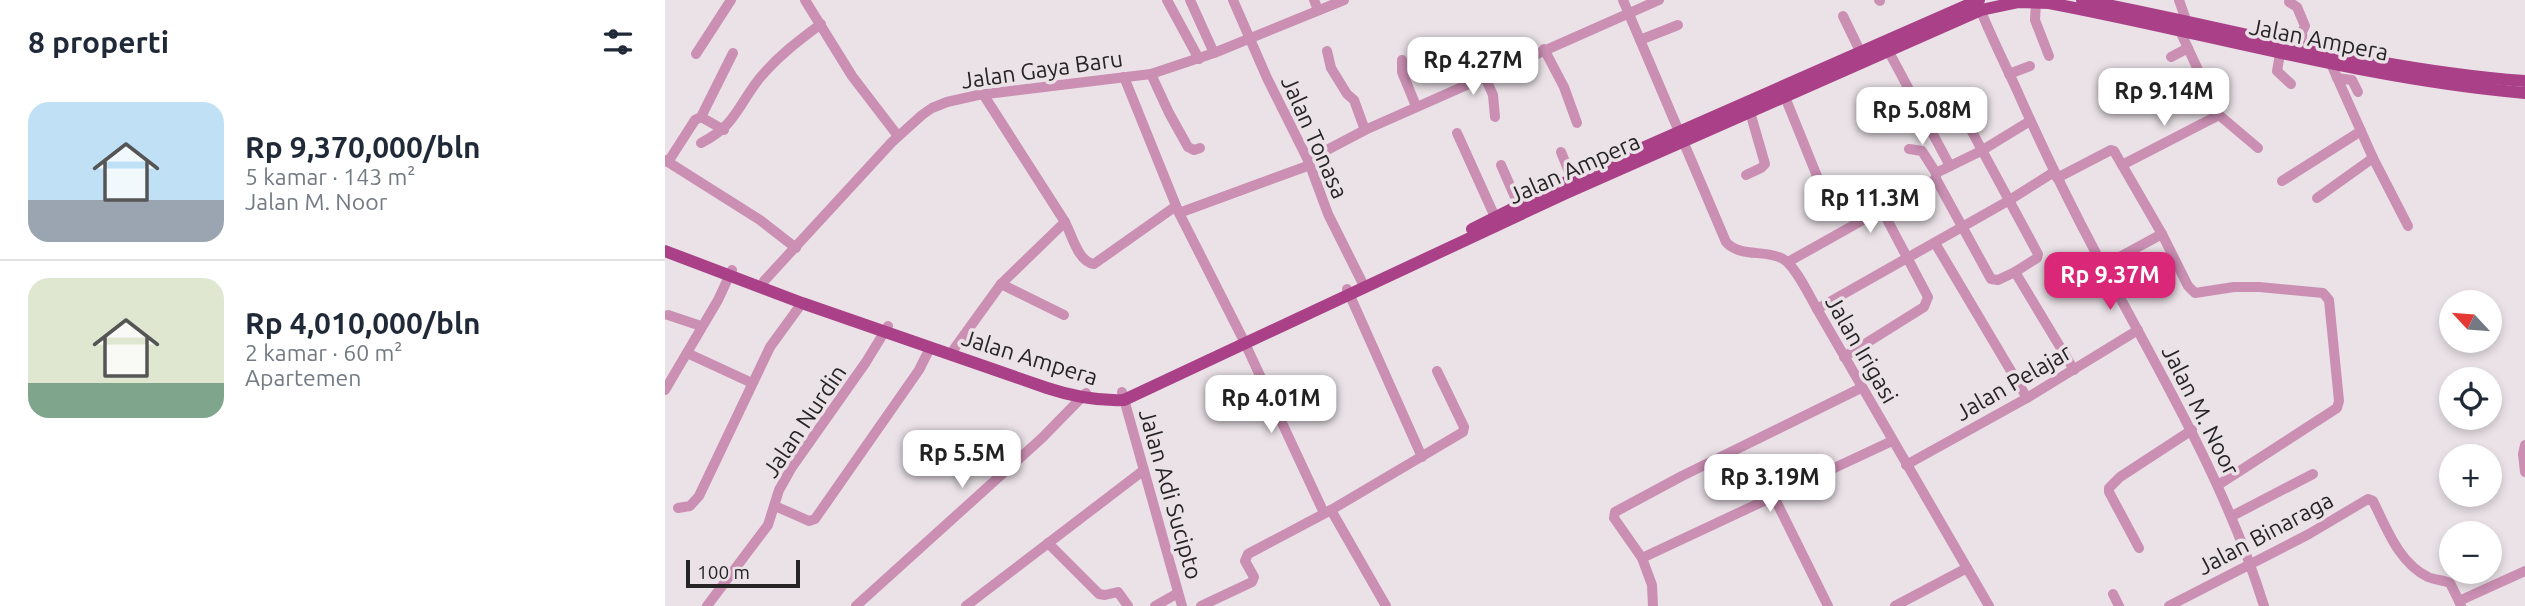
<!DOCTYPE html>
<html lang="id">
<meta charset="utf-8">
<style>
body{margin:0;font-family:Ubuntu,sans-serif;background:#f2f2f3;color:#1f2937;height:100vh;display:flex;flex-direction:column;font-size:26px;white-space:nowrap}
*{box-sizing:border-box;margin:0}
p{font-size:23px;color:#747a83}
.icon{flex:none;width:38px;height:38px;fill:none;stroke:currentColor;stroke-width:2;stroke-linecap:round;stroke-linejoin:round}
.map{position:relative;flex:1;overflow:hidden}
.side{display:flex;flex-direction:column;background:#fff;width:665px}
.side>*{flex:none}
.needle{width:46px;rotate:296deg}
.tools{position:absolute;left:1774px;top:290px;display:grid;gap:14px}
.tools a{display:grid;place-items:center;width:63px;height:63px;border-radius:50%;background:#fff;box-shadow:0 4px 10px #0003;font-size:35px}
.scale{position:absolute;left:21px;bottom:18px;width:114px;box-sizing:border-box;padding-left:7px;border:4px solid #262425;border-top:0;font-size:19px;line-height:24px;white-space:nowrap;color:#262425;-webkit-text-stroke:5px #eae2e7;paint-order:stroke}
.price{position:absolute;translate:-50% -60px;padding:0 16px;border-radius:14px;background:#fff;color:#222;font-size:23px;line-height:46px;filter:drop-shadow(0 2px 4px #0008)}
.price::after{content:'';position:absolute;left:50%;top:42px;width:21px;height:16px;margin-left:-10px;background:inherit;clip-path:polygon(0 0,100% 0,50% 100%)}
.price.current{background:#db2777;color:#fff}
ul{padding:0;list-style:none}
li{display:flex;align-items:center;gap:21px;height:175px;padding:0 28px}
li+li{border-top:2px solid #e0e1e3}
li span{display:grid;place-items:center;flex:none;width:196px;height:140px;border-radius:21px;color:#555}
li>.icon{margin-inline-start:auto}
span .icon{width:84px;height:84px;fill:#fffc;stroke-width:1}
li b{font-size:30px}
h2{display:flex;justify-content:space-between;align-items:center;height:84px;padding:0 28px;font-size:30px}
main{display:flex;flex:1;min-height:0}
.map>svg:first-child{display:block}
</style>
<main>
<section class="side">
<h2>8 properti<svg class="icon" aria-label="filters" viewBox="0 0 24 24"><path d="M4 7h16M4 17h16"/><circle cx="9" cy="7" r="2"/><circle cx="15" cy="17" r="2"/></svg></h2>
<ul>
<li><span style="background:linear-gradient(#bfe0f5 70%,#9aa5b1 0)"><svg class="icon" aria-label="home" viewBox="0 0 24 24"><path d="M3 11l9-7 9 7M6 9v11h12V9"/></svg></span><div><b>Rp 9,370,000/bln</b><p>5 kamar · 143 m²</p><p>Jalan M. Noor</p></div></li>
<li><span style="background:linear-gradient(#dfe7d0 75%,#7fa58c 0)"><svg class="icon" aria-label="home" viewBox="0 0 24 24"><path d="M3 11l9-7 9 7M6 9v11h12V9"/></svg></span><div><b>Rp 4,010,000/bln</b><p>2 kamar · 60 m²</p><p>Apartemen</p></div></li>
</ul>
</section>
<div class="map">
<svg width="1860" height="606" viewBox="0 0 1860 606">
<rect width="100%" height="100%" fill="#eae2e7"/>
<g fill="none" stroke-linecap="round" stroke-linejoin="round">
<!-- minor -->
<g stroke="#ca8fb3" stroke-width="10">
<polyline points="140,0 187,76 233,136"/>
<polyline points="502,0 534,59"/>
<polyline points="525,0 549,53"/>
<polyline points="568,0 602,78 643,160 663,214 700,288"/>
<polyline points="649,0 653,10"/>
<path d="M 958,0 L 1061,242 C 1075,258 1101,249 1118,259 C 1130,265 1145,297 1152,309 L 1324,606"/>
<polyline points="1214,0 1215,1"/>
<polyline points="1514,0 1522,23"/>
<polyline points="1371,2 1370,20 1384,56"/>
<polyline points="1624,2 1632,7 1640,26 1637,32 1638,48"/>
<path d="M 1313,4 C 1324,32 1337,58 1350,86 C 1379,152 1411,217 1446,281 C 1503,387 1563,490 1599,606"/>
<polyline points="1178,16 1196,53"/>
<polyline points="1515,31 1554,115 1593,148"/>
<polyline points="975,40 1013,25"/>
<polyline points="879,49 899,87 912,123"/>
<polyline points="662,51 666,68 682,94 689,100 700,130"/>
<polyline points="1224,52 1285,166"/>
<polyline points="31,54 66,0"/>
<polyline points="1615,54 1612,71 1626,84"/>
<polyline points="1506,57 1523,48"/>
<polyline points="737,60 737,72 751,106"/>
<polyline points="1666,64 1708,158 1743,226"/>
<polyline points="486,74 504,113 523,147 529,150 535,148"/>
<polyline points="1344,74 1365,66"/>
<polyline points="819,75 828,95 830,117"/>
<polyline points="459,77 514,213 645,165"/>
<polyline points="1672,78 1687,80 1693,92"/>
<polyline points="318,94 400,222"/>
<polyline points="1120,97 1156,186"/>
<polyline points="1255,113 1284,97 1291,102 1373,254 1372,258 1350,272"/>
<polyline points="59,130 36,117 68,53"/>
<polyline points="792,133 830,217"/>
<path d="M 36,143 C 71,125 72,107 94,79 C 112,57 133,41 156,24"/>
<polyline points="1244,149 1257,151 1271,173 1271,179 1326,279 1333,280 1350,272 1409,370"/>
<polyline points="896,152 907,179"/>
<polyline points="0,160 95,220 131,248"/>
<polyline points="643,160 700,130 994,0"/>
<polyline points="3,162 30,120 36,117"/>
<polyline points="836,165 854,206"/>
<polyline points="1457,165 1554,115"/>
<polyline points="1271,173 1316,151 1365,121"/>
<polyline points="1081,175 1096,168 1100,164 1085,112"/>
<polyline points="1392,178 1446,150 1449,151 1497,234 1523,286 1530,293 1569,287 1594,287 1658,293 1664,300 1674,401 1672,408 1553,485"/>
<polyline points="1617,181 1696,131"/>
<polyline points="1652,198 1708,158"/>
<polyline points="514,213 578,339 659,513"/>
<polyline points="1270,243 1362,398"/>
<polyline points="1123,262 1271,179"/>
<polyline points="1438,266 1497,234"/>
<polyline points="99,281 227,142 257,115 267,108 282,102 313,95 486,74 549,53 679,0"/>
<polyline points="1447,283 1476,267"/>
<polyline points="336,284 399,315"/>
<polyline points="682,289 757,457"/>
<polyline points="1152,309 1343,201 1389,172"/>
<polyline points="3,315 36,326"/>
<path d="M 289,349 L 336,284 L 400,222 C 407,235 413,262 429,264 L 511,206"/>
<polyline points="22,353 87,383"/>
<polyline points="1179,357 1259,307 1263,297 1217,210"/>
<polyline points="0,390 53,300 67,270"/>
<polyline points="457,392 517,606"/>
<polyline points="1860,445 1858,454 1860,472"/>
<polyline points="1241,465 1362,398 1473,330"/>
<polyline points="1108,495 1163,606"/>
<polyline points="110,506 144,521 150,519 254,370 265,348"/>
<polyline points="13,508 25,506 34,496 105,347 137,303"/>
<polyline points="666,510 721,606"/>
<polyline points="1567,516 1648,474"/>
<polyline points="383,543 434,594 440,595 453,592 463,606"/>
<polyline points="1474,548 1444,492 1444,488 1455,477 1527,430"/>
<polyline points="977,558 1227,441"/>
<polyline points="1448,594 1454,606"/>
<polyline points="42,606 103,525 114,490 127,467 201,362 223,326"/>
<polyline points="191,606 377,438 421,393"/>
<polyline points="301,606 479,470"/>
<polyline points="490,606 513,593"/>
<polyline points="536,606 587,582 589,577 580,561 583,554 666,510 798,432 799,427 772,371"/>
<polyline points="988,606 987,585 977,558 949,518 950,512 1017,476 1196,388"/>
<polyline points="1230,606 1302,568"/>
<path d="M 1504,606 L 1644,534 L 1703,499 L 1708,501 C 1722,529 1734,563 1763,577 C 1770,580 1778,580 1785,583 L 1794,601"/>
<polyline points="1796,606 1794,601 1860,571"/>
</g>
<!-- major -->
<g stroke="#aa4087" stroke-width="12">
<path d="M 1417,0 C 1565,28 1710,70 1860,81"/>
<polyline points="807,229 907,179 1314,0"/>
<path d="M 0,251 L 137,303 L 382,388 C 409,397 432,401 459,400 L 899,194 L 1316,10 L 1354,2 L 1384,3 C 1543,33 1698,79 1860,93"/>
</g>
</g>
<g text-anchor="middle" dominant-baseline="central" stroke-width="7" stroke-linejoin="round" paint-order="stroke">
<!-- street labels -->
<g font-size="23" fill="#262425" stroke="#eae2e7">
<text transform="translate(1654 39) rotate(11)">Jalan Ampera</text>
<text transform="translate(377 69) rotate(-8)">Jalan Gaya Baru</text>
<text transform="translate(650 137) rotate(66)">Jalan Tonasa</text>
<text transform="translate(909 168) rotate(-24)">Jalan Ampera</text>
<text transform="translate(1197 349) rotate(60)">Jalan Irigasi</text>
<text transform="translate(365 357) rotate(17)">Jalan Ampera</text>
<text transform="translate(1348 382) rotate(-30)">Jalan Pelajar</text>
<text transform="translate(1536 410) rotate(63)">Jalan M. Noor</text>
<text transform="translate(139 421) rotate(-56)">Jalan Nurdin</text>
<text transform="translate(506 494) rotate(74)">Jalan Adi Sucipto</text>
<text transform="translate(1600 533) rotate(-28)">Jalan Binaraga</text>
</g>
</g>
</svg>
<div class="tools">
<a><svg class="needle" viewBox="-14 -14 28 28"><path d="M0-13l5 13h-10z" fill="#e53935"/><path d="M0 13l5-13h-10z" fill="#747a83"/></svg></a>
<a><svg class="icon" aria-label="locate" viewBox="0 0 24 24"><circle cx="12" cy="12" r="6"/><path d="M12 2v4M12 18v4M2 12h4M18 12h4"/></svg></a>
<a>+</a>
<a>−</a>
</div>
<div class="scale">100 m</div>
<b class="price" style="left:808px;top:97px">Rp 4.27M</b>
<b class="price" style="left:1499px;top:128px">Rp 9.14M</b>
<b class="price" style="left:1257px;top:147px">Rp 5.08M</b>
<b class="price" style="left:1205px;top:235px">Rp 11.3M</b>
<b class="price current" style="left:1445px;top:312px">Rp 9.37M</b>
<b class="price" style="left:606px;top:435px">Rp 4.01M</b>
<b class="price" style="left:297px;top:490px">Rp 5.5M</b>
<b class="price" style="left:1105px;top:514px">Rp 3.19M</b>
</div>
</main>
